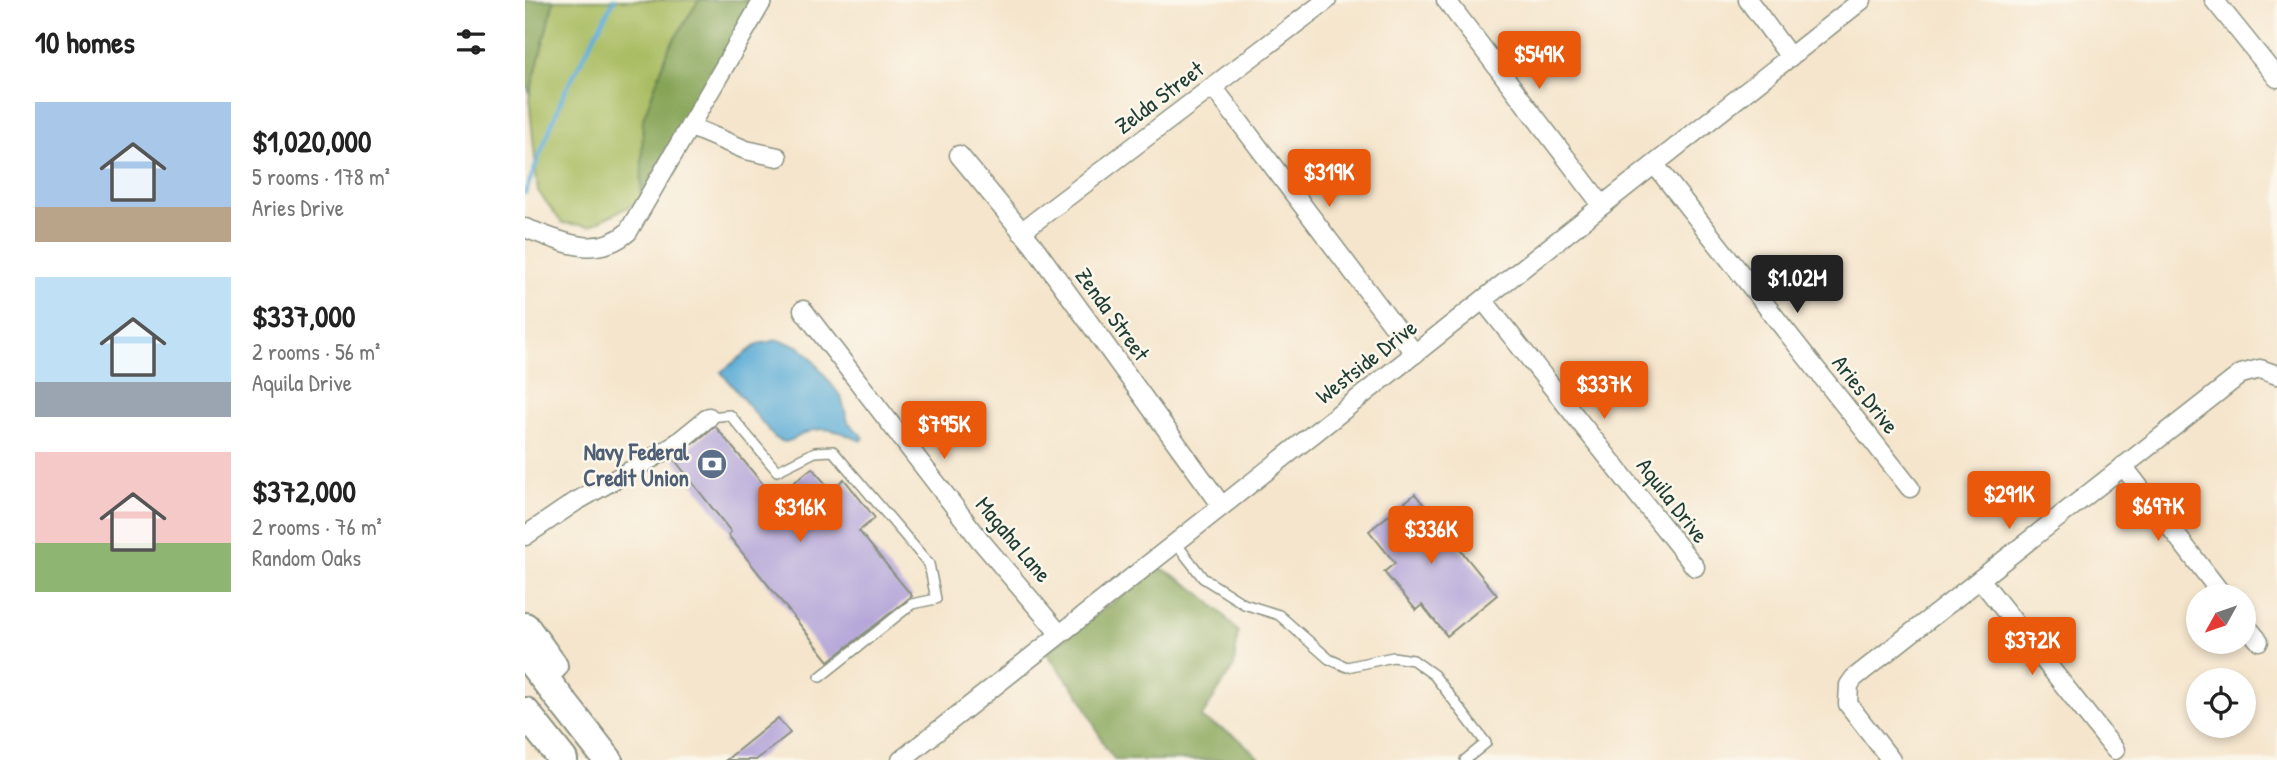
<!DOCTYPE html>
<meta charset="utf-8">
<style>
body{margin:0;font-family:"Patrick Hand",sans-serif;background:#f6f6f6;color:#222;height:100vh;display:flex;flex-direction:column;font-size:26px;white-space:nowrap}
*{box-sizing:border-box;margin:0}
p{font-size:23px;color:#767676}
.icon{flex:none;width:38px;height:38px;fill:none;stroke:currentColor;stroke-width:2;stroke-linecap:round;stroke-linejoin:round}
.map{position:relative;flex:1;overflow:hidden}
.sheet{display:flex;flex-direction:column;background:#fff;width:525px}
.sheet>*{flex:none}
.needle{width:46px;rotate:230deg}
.tools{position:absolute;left:1661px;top:584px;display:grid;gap:14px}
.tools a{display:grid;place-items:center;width:70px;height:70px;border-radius:50%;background:#fff;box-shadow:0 4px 10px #0003;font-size:35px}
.price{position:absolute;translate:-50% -60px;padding:0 16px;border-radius:7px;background:#ea580c;color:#fff;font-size:23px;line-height:46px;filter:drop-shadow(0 2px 4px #0008)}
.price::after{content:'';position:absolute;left:50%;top:42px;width:21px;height:16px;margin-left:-10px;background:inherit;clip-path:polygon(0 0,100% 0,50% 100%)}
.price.current{background:#222;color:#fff}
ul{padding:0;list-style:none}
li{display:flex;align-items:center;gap:21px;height:175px;padding:0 35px}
li span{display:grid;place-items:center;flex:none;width:196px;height:140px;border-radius:0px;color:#555}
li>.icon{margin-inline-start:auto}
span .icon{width:84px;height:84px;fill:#fffc;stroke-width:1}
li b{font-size:30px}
h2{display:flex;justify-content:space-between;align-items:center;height:84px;padding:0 35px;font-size:30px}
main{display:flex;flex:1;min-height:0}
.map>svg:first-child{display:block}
</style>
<main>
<section class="sheet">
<h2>10 homes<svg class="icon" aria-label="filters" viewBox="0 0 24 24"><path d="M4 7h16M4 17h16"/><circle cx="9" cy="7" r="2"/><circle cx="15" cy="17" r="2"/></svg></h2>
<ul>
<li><span style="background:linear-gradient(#a9c7e8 75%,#b9a48a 0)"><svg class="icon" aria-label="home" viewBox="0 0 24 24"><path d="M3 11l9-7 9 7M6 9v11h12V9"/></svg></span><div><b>$1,020,000</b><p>5 rooms · 178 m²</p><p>Aries Drive</p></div></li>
<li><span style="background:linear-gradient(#bfe0f5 75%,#9aa5b1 0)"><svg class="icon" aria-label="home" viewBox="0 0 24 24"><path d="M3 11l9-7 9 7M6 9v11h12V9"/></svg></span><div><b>$337,000</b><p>2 rooms · 56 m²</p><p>Aquila Drive</p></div></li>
<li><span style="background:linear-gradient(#f6c9c9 65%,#8fb573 0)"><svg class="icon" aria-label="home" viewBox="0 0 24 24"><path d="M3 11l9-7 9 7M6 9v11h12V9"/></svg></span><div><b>$372,000</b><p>2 rooms · 76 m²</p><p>Random Oaks</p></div></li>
</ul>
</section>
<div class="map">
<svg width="1752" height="760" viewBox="0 0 1752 760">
<rect width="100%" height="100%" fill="#fbf7ec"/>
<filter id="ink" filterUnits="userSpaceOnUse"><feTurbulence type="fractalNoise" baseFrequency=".0143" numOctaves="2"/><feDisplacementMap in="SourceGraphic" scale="14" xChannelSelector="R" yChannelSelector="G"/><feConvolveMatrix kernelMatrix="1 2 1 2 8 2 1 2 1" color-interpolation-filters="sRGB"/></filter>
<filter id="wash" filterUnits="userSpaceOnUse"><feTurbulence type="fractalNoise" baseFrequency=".00686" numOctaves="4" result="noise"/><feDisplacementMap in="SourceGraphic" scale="28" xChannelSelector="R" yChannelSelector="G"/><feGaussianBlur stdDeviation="1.57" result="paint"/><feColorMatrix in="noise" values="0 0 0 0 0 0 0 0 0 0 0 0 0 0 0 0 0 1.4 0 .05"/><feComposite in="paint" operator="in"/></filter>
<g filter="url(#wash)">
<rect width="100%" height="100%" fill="#f5e5cc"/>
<!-- green -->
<polygon fill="#a8bc61" stroke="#647c4a" stroke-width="2" points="29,0 174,0 144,48 116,196 113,202 65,226 37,223 13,191 4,97"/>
<!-- forest -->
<g fill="#86a457" stroke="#527046" stroke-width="2">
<polygon points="0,0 29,0 5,94 0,82"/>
<polygon points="174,0 230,0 116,196 118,119 144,48"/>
<path d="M 634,567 C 666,584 690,603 713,632 L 709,666 L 676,718 L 712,737 L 736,760 L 590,760 L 580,747 L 557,699 L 521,653 Z"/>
</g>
<!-- water -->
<path fill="#5aabd5" stroke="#3c7484" stroke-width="2" d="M 253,340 L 273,346 L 284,355 L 316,397 L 323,422 L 339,438 L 336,441 C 318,433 301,424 280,433 C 272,436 268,441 259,442 L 250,438 L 196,372 L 233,344 Z"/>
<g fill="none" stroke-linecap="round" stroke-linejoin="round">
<!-- stream -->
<polyline stroke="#5aabd5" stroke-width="4.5" points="0,193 39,93 89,0"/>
</g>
<g id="blocks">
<!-- building -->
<g fill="#b5a7d9">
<polygon points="190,426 246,494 248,491 252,496 287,468 306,490 319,479 350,518 334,531 387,596 304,661 203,535 206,532 149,459"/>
<polygon points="890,494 972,595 922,636 897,605 891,610 859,572 870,563 844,531"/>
<polygon points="253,718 265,733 231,760 201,760"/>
</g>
</g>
</g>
<g filter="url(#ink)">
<use href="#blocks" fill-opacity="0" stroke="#8a9180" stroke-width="2"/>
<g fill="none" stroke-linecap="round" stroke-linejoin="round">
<!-- lane casing -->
<g stroke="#8a9180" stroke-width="12">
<g id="lane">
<polyline points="184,417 205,415 252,471 290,452 308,451 404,564 411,599 387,604 295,677"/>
<polyline points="650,542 678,578 719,604 754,615 804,659 822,667 868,657 888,660 909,675 961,743 940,760"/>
</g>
</g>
<!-- street casing -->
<g stroke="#8a9180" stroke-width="21">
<g id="street">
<polyline points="921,0 1077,205"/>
<polyline points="1223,0 1265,57"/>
<polyline points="1689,0 1752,78"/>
<polyline points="688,87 890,354"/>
<polyline points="166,127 221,150 253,157"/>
<polyline points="434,155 508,245 697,506"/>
<polyline points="1130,165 1385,488"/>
<path d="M 0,228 C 36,241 70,260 103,232 L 238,0"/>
<polyline points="496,232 802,0"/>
<polyline points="958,300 1170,567"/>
<polyline points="278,310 455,540 534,633"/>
<polyline points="1598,466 1699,597"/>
<polyline points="0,536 50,502 147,447 184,417"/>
<polyline points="1455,579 1590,750"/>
<polyline points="1718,622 1734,641"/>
<polyline points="376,760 1337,0"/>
<polyline points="1366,760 1323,704 1324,685 1329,678 1716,374 1735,369 1752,375"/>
</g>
</g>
<!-- primary casing -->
<g stroke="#8a9180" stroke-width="32">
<g id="primary">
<polyline points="0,627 28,666"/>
<polyline points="0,654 83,760"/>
<polyline points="0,712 38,760"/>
</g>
</g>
<!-- lane -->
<use href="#lane" stroke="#fff" stroke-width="9"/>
<!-- street -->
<use href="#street" stroke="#fff" stroke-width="18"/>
<!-- primary -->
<use href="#primary" stroke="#fff" stroke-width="28"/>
</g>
</g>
<!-- icons -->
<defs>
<g id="bank-disc" transform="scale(1.575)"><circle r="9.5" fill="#5c6f8a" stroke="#fbf7ec"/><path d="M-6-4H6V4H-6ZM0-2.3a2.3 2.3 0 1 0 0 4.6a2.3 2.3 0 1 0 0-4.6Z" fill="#fff"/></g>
</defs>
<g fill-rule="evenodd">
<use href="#bank-disc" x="187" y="464"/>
</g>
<g text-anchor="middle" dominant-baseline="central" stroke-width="5" stroke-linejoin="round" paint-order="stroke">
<!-- street labels -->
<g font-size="23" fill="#1f3d34" stroke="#fbf7ec">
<text transform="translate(634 97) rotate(-37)">Zelda Street</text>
<text transform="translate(588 314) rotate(54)">Zenda Street</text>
<text transform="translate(841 361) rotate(-38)">Westside Drive</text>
<text transform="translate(1341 394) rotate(52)">Aries Drive</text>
<text transform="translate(1148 500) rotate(52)">Aquila Drive</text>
<text transform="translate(489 539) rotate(50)">Magaha Lane</text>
</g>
<!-- service labels -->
<g font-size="23" font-weight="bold" fill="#4e5e75" stroke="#fbf7ec" text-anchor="end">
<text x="164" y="451">Navy Federal<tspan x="164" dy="26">Credit Union</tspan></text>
</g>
</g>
</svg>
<div class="tools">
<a><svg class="needle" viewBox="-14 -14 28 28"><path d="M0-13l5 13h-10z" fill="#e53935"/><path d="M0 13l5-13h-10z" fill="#767676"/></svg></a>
<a><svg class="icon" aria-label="locate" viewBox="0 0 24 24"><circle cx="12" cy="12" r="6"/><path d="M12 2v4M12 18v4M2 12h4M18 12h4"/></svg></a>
</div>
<b class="price" style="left:1014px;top:91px">$549K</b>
<b class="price" style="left:804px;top:209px">$319K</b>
<b class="price current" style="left:1272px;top:315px">$1.02M</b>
<b class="price" style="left:1079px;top:421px">$337K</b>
<b class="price" style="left:419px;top:461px">$795K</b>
<b class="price" style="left:1484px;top:531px">$291K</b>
<b class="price" style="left:1633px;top:543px">$697K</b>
<b class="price" style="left:275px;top:544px">$316K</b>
<b class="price" style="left:906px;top:566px">$336K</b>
<b class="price" style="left:1507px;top:677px">$372K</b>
</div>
</main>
